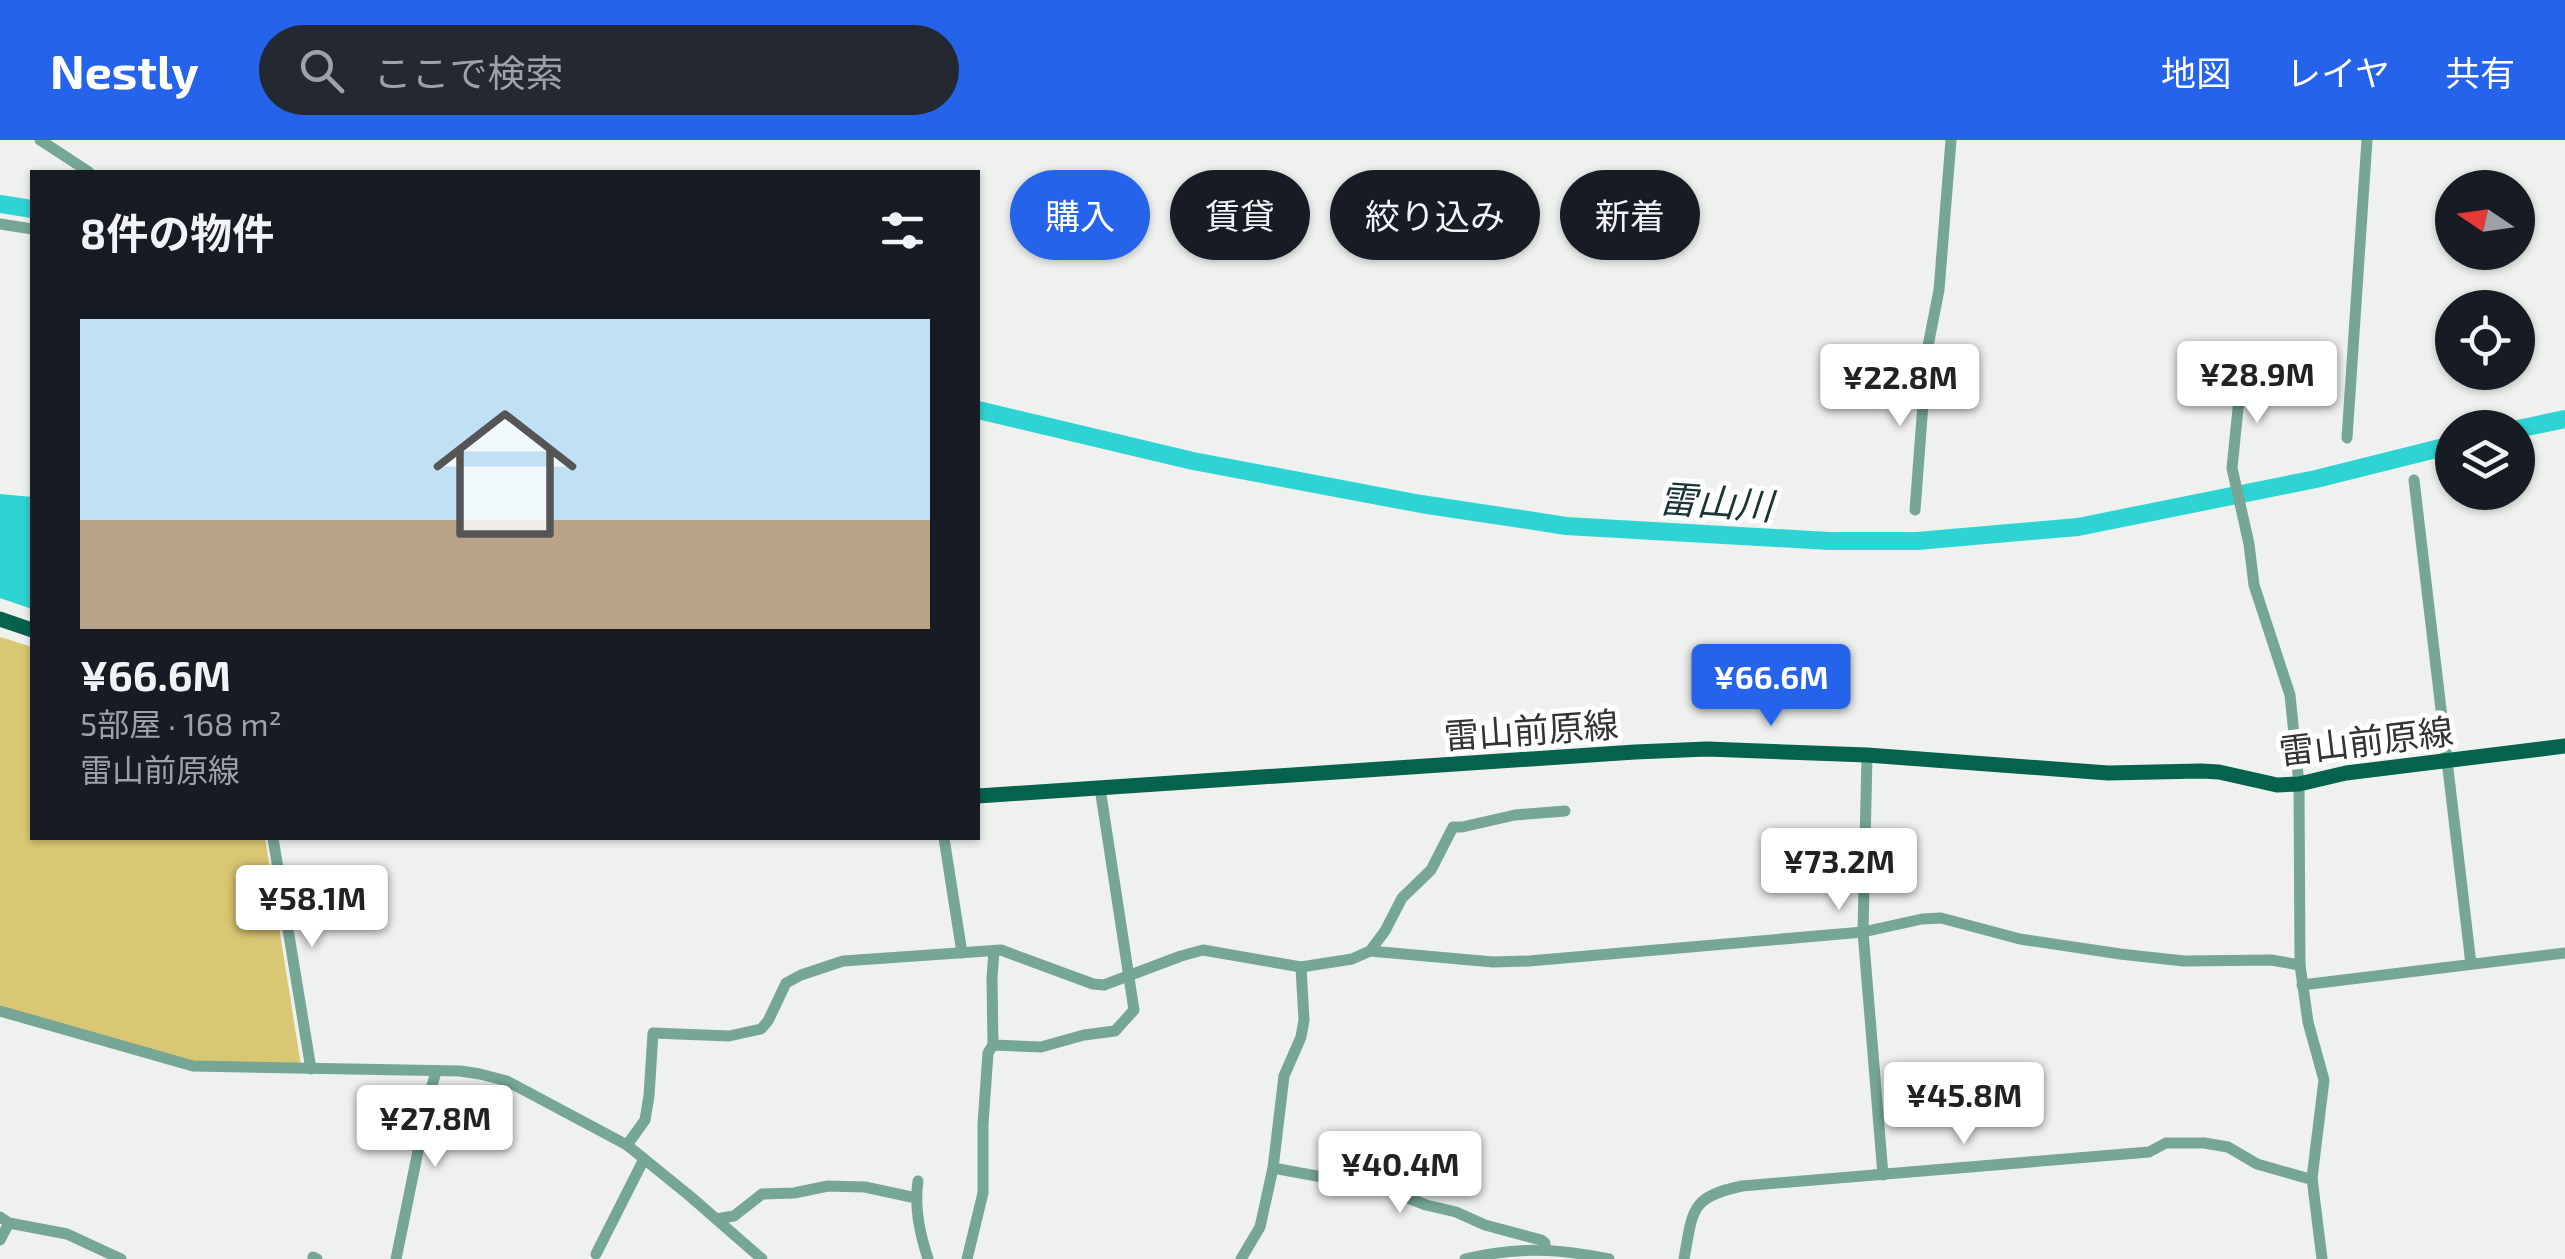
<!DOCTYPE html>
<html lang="ja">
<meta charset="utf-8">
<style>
body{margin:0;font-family:"Exo 2","Noto Sans JP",sans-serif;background:#242831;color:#f1f3f6;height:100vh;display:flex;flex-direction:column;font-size:38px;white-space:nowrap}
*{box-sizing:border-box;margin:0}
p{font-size:32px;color:#9ea1a6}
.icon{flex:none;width:55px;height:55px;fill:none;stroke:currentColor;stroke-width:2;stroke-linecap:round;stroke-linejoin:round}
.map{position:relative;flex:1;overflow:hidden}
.panel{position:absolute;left:30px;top:30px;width:950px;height:670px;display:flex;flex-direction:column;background:#171b24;border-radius:0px;box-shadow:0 2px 8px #0004}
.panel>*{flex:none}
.banner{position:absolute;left:1010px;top:30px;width:950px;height:90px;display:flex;gap:20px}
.needle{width:65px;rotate:283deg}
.buttons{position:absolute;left:2435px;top:30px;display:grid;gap:20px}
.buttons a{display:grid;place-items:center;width:100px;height:100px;border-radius:50%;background:#171b24;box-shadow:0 2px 8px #0004;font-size:50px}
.price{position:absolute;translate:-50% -85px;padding:0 22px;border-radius:10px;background:#fff;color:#222;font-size:32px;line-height:65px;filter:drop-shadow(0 2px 5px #0008)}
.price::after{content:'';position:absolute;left:50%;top:60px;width:30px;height:22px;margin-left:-15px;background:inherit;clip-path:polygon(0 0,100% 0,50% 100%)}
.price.active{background:#2563eb;color:#fff}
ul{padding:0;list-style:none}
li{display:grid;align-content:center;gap:20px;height:530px;padding:0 50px}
li span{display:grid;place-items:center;height:310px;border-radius:0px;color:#555}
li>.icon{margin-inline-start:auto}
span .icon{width:180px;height:180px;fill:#fffc;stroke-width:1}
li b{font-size:42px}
h2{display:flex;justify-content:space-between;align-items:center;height:120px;padding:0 50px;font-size:42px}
.tag{padding:0 35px;border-radius:45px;background:#171b24;box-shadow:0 2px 8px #0004;font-size:35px;line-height:90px}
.tag.active{background:#2563eb;color:#fff}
header{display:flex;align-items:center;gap:60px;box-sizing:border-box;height:140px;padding:0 50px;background:#2563eb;color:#fff}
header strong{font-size:48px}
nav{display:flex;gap:55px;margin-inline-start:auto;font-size:35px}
.search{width:700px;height:90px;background:#242831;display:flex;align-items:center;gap:25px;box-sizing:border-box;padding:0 35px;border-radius:55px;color:#9ea1a6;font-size:38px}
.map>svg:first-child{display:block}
</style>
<header>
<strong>Nestly</strong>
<div class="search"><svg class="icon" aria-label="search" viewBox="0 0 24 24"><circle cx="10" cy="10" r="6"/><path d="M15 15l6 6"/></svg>ここで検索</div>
<nav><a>地図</a><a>レイヤ</a><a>共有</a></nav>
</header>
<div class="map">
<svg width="2565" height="1119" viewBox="0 0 2565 1119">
<rect width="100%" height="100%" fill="#eef1ee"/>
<!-- green -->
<polygon fill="#d9c773" points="0,497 32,507 32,698 265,698 301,926 192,923 0,868"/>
<!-- water -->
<polygon fill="#2ed4d4" points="0,354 32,357 32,469 0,458"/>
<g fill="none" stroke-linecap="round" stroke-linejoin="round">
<!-- river -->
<g stroke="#2ed4d4" stroke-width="18">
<polyline points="0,64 32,69"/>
<polyline points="978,270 1193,321 1421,364 1521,379 1566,386 1829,401 1917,401 2078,387 2316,339 2452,305"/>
<polyline points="2518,289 2565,279"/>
</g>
<!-- minor -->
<g stroke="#76a695" stroke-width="11">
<polyline points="40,0 89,32"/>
<polyline points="0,84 32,89"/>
<polyline points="2241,239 2232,328 2249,404 2254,445 2290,555 2299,644 2300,825 2308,882 2324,940 2312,1038 2322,1119"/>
<polyline points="2347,298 2367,0"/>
<polyline points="2414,340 2471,824"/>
<polyline points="1915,370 1927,211 1939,150 1951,0"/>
<polyline points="1867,615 1863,792 1883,1035"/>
<polyline points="273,698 311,929"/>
<polyline points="944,698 962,813"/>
<polyline points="1370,811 1493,822 1529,821 1863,792 1922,779 1941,778 2020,799 2120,814 2184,821 2271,820 2300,825"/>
<polyline points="2302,845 2565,813"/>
<polyline points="0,871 193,926 460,931 480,934 507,941 627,1005 691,1057 762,1119"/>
<polyline points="993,905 992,838 994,811"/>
<polyline points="627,1005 645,980 649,956 653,893 729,896 761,889 768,881 786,843 801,835 843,821 1001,810 1093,844 1104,845 1181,816 1203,810 1301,827 1352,819 1370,811 1385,791 1402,758 1431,730 1453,687 1462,687 1515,675 1565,671"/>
<polyline points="1273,1028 1382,1048 1426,1065 1456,1072 1485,1085 1541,1100 1545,1103 1545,1109"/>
<path d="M 918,1041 C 914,1068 920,1094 928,1119"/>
<polyline points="0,1077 9,1083 67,1094 121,1119"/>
<polyline points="716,1079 734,1076 762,1054 794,1053 828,1046 865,1047 916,1058"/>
<polyline points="0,1100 9,1083"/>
<polyline points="596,1114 644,1019"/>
<polyline points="313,1119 313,1117 317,1119"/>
<polyline points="396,1119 430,952 436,932"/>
<polyline points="967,1119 983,1053 983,984 988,913 993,905 1041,907 1084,895 1115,891 1134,870 1100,648"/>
<polyline points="1241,1119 1260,1087 1273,1028 1284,936 1301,897 1304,880 1301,827"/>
<path d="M 1465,1119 C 1516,1107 1557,1108 1609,1119"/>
<path d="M 1684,1119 C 1693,1071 1689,1057 1742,1046 L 2149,1012 L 2166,1003 L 2204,1003 L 2228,1007 L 2257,1024 L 2306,1038 L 2312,1038"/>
</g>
<!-- major -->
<g stroke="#05634d" stroke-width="15">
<polyline points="0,479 32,490"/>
<polyline points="978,656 1635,612 1707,609 1867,615 2108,633 2201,631 2219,632 2277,645 2299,644 2346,633 2565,606"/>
</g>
</g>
<g text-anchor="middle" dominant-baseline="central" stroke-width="10" stroke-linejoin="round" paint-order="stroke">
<!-- street labels -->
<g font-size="35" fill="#323332" stroke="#fff">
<text transform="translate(1531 589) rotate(-4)">雷山前原線</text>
<text transform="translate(2366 600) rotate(-7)">雷山前原線</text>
</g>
<!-- water labels -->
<g font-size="38" font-style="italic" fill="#1b3434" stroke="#fff">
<text transform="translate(1716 361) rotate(4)">雷山川</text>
</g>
</g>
</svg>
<div class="buttons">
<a><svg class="needle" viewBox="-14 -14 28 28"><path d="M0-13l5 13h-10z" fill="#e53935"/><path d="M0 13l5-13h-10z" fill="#9ea1a6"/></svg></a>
<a><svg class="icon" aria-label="locate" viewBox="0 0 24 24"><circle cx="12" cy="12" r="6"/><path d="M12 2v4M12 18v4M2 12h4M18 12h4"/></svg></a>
<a><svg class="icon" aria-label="layers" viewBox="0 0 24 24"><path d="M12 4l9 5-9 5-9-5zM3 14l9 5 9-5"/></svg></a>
</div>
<b class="price" style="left:2257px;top:286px">¥28.9M</b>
<b class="price" style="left:1900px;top:289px">¥22.8M</b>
<b class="price active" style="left:1771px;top:589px">¥66.6M</b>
<b class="price" style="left:1839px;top:773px">¥73.2M</b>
<b class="price" style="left:312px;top:810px">¥58.1M</b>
<b class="price" style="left:1964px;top:1007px">¥45.8M</b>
<b class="price" style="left:435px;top:1030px">¥27.8M</b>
<b class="price" style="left:1400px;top:1076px">¥40.4M</b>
<div class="banner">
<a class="tag active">購入</a>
<a class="tag">賃貸</a>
<a class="tag">絞り込み</a>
<a class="tag">新着</a>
</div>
<section class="panel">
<h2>8件の物件<svg class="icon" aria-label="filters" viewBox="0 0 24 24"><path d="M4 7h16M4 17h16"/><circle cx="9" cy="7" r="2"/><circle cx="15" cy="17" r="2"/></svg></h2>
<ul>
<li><span style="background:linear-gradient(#bfe0f5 65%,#b9a48a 0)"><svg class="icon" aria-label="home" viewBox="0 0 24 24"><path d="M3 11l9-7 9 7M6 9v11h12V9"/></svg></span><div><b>¥66.6M</b><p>5部屋 · 168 m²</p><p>雷山前原線</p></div></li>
</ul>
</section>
</div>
